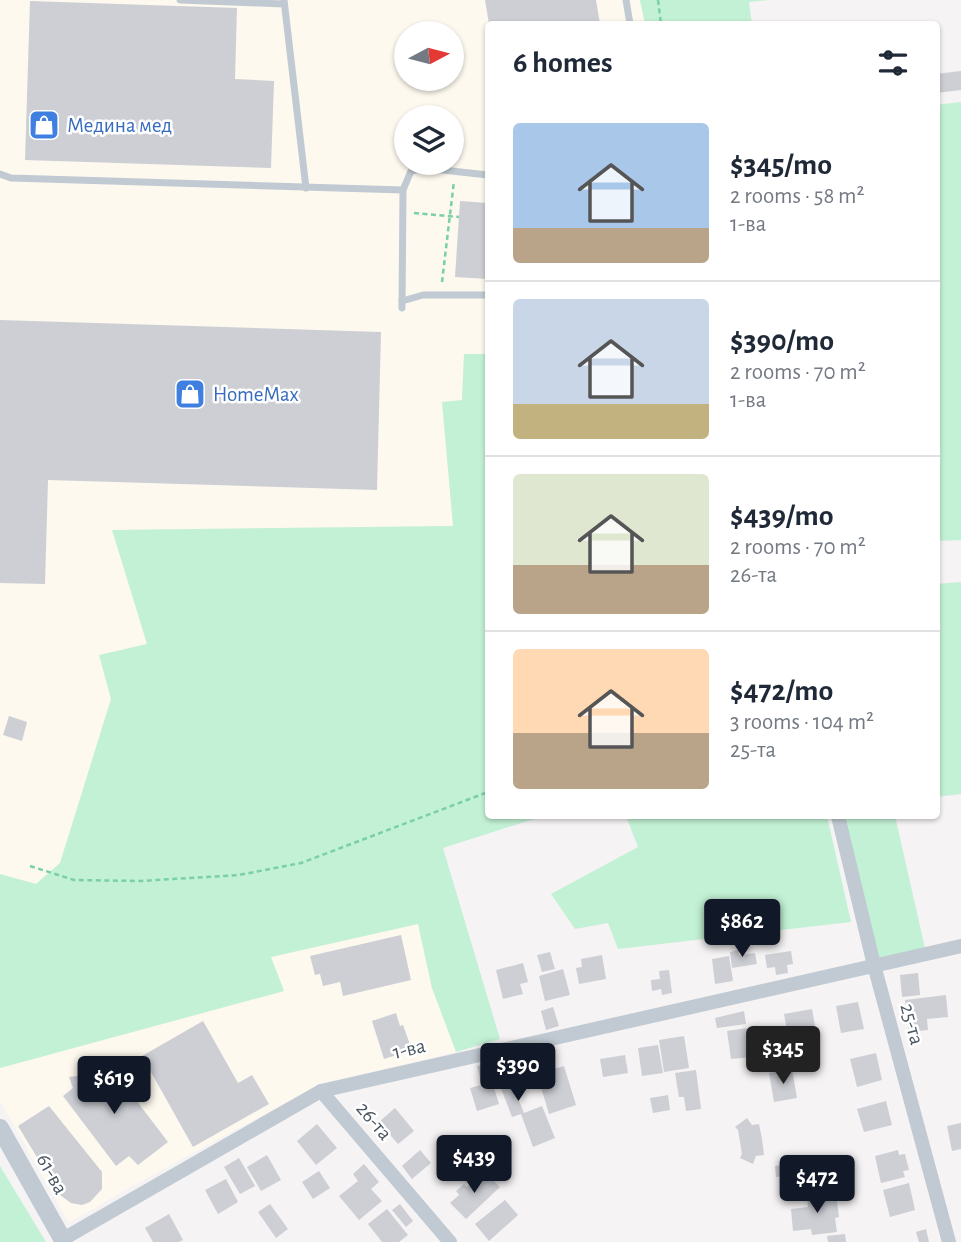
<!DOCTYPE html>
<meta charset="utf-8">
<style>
body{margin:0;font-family:"Alegreya Sans",sans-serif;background:#f6f6f7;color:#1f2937;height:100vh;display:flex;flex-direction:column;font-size:26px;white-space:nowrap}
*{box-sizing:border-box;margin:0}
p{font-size:23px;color:#747a83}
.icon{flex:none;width:38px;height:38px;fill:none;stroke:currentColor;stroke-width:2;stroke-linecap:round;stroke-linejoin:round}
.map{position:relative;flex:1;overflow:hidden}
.sheet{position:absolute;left:485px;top:21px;width:455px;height:798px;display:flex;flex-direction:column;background:#fff;border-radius:7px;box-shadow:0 2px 5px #0004}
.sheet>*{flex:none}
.needle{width:46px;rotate:83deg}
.tools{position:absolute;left:394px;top:21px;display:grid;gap:14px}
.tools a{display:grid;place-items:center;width:70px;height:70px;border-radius:50%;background:#fff;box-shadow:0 2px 5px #0004;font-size:35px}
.price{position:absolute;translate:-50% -60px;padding:0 16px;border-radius:7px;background:#111827;color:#fff;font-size:23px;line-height:46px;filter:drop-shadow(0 2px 4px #0008)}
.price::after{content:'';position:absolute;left:50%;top:42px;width:21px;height:16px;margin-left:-10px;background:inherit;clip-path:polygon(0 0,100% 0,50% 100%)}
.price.selected{background:#222;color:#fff}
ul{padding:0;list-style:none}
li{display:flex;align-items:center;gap:21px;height:175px;padding:0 28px}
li+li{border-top:2px solid #e0e1e3}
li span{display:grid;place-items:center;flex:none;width:196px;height:140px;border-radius:7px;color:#555}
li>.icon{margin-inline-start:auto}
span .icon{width:84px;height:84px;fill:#fffc;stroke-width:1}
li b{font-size:30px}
h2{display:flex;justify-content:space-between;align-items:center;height:84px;padding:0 28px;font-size:30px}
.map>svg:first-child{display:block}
</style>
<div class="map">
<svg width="961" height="1242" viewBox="0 0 961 1242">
<rect width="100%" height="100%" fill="#f5f3f3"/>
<!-- commercial -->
<g fill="#fdf9ef" fill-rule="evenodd">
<path d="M 0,0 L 640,0 L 645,24 L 488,24 L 488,354 L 464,354 L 462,400 L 447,459 L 454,526 L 113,530 L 147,644 L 100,655 L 111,699 L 60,863 L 36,884 L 0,874 ZM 406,33 L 452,33 L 452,79 L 406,79 ZM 406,117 L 452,117 L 452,163 L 406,163 Z"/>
<polygon points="418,924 432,988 456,1052 320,1084 125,1190 69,1223 0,1101 0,1068 284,991 270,957"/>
</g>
<!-- grass -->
<g fill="#c3f1d5">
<polygon points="640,0 768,0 749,2 752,24 645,24"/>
<polygon points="961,102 961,540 936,541 936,105"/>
<polygon points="464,354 488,354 488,816 543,816 443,848 500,1039 456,1052 432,988 418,924 271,957 284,991 0,1068 0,874 36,884 60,863 111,699 99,655 147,644 112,530 453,526 442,402 462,400"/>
<polygon points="961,582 961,794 936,797 936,584"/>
<polygon points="626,816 827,816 851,922 618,949 608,923 575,929 551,894 638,847"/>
<polygon points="838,816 895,816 925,948 874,965"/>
<polygon points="0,1166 46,1242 0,1242"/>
</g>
<!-- building -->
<g fill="#cdcfd5">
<polygon points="485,0 596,0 600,24 489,24"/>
<polygon points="30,1 237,8 235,79 274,81 271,168 25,160"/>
<polygon points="961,71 961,90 936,93 936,74"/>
<polygon points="460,201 488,203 488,279 455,277"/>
<polygon points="0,320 381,332 377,490 48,480 45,584 0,583"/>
<polygon points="9,716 27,722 22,741 3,735"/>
<polygon points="401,935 411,980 343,996 340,982 323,986 320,974 315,975 310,956"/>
<polygon points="738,950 739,955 755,953 757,964 732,968 730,952"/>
<polygon points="791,951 793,964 787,965 788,973 776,975 775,967 767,968 765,955"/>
<polygon points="550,952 555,969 542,972 537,955"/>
<polygon points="602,955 606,979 579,984 576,968 582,967 581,959"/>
<polygon points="729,956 733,981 715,984 712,959"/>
<polygon points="523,963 528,982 520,984 523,994 503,999 496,970"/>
<polygon points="563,969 570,995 545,1001 539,976"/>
<polygon points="669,970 672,993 662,995 661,989 652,991 651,980 660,979 659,971"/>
<polygon points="918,973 920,995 902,997 900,975"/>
<polygon points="946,995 948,1017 927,1019 928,1030 909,1032 905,1000"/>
<polygon points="858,1002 864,1029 841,1033 836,1006"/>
<polygon points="553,1007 559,1026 546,1030 541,1011"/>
<polygon points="812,1009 817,1037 789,1041 784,1014"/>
<polygon points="744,1011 746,1024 717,1028 715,1018"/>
<polygon points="396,1013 400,1026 403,1025 412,1050 384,1059 372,1021"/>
<polygon points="203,1021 238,1083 252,1075 269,1104 193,1147 142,1056"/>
<polygon points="747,1028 751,1057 731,1059 727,1031"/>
<polygon points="684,1036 689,1068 664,1072 659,1040"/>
<polygon points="658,1045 663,1073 642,1076 638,1048"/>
<polygon points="876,1053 882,1080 857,1087 850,1059"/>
<polygon points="625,1055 628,1073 603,1077 600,1059"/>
<polygon points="509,1060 512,1075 509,1076 524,1113 542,1106 555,1138 533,1147 521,1114 512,1117 497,1078 481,1081 477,1066"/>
<polygon points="107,1062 168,1142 138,1165 129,1156 116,1166 63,1096 73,1088 69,1077 92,1074"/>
<polygon points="564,1066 576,1105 549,1114 537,1074"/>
<polygon points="792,1069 797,1098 774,1102 769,1073"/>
<polygon points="696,1070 701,1109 686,1111 684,1097 679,1097 675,1073"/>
<polygon points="492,1082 499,1104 477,1111 470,1088"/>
<polygon points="668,1095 670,1110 653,1113 650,1098"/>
<polygon points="886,1101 892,1125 864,1132 857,1109"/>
<polygon points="49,1106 102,1172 102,1189 90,1202 82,1205 71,1203 60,1195 18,1126"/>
<polygon points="395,1108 414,1131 398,1144 379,1122"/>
<polygon points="747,1118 752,1125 759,1124 762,1139 764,1155 756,1156 753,1164 740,1158 742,1154 738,1130 735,1127"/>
<polygon points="961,1123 961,1149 952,1151 947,1126"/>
<polygon points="317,1124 337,1148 316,1165 297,1141"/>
<polygon points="420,1150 431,1163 412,1179 402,1166"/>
<polygon points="898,1150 899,1155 905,1154 909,1170 903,1171 905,1177 881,1183 875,1156"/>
<polygon points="267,1155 281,1180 261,1191 247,1167"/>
<polygon points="839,1157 842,1184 824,1186 821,1159"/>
<polygon points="239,1158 255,1186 240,1194 224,1167"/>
<polygon points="800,1163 801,1174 776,1177 775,1166"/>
<polygon points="364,1164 379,1182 371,1189 382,1201 359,1220 339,1196 358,1181 353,1174"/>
<polygon points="319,1171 330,1188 313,1199 302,1182"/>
<polygon points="484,1171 500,1187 466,1219 450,1203 459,1195 456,1191 464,1184 467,1187"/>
<polygon points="226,1179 238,1202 218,1214 205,1190"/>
<polygon points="909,1183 915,1210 890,1217 883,1190"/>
<polygon points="836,1194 839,1217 835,1218 837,1232 812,1235 811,1229 793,1231 791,1209 808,1207 807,1197"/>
<polygon points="505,1200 518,1215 489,1241 475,1224"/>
<polygon points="270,1204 288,1229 276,1238 258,1212"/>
<polygon points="400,1204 413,1221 406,1227 392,1210"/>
<polygon points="387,1209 408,1235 399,1242 382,1242 368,1224"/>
<polygon points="169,1214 183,1240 179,1242 153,1242 145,1228"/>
<polygon points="926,1229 929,1242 919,1242 916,1232"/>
<polygon points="845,1234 846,1242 828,1242 827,1236"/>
</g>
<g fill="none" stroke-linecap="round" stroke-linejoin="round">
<!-- path -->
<g stroke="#7ad0a6" stroke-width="2.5" stroke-dasharray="5 3.5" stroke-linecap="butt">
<polyline points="658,0 661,24"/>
<polyline points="414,213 459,217"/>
<polyline points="442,282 454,181"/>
<polyline points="30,866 74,880 141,881 239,875 301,863 488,792"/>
</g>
<!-- service -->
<g stroke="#c1cad2" stroke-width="7">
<polyline points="180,0 284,4"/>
<polyline points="284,0 306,188"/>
<polyline points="626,0 630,24"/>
<polyline points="0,174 11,178 403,190"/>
<polyline points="402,301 423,295 488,295"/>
<polyline points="402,308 403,190 411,171 424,168 488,175"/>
</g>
<!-- minor -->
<g stroke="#c1cad2" stroke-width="14">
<polyline points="838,816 874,965 949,1242"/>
<polyline points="321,1091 450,1242"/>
<polyline points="63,1239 321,1091 961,946"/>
</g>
<!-- tertiary -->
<polyline stroke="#c1cad2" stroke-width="18" points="0,1128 64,1242"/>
</g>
<!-- icons -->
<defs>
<g id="shop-square" transform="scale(1.575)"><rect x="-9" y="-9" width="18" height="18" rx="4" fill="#3f7fe0" stroke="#fff"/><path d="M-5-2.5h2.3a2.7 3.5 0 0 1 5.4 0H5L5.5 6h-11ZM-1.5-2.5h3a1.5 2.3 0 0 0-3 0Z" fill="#fff"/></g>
</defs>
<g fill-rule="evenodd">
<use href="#shop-square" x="44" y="125"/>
<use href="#shop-square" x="190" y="394"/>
</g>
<g text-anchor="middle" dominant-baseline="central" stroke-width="5" stroke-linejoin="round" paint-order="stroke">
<!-- shop labels -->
<g font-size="21" fill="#366cbe" stroke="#fff" text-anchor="start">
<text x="67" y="125">Медина мед</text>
<text x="213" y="394">HomeMax</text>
</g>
<!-- street labels -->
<g font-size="21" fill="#4a5661" stroke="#fff">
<text transform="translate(912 1024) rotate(75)">25-та</text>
<text transform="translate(409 1049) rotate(-13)">1-ва</text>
<text transform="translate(374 1121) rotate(50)">26-та</text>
<text transform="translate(52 1174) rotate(61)">61-ва</text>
</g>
</g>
</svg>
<div class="tools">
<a><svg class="needle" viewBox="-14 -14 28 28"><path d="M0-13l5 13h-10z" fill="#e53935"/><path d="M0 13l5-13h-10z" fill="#747a83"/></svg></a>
<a><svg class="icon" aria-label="layers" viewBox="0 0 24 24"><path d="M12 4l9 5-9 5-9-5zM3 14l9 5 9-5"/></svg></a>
</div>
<b class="price" style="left:742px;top:959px">$862</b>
<b class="price selected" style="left:783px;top:1086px">$345</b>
<b class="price" style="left:518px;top:1103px">$390</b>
<b class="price" style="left:114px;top:1116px">$619</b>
<b class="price" style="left:474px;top:1195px">$439</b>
<b class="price" style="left:817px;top:1215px">$472</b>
<section class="sheet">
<h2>6 homes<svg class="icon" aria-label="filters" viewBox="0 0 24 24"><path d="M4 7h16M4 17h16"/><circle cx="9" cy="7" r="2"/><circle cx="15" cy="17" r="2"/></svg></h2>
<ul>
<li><span style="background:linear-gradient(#a9c7e8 75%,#b9a48a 0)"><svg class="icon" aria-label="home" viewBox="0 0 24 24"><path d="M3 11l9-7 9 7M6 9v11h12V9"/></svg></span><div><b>$345/mo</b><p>2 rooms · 58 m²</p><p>1-ва</p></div></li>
<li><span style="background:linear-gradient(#c9d6e8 75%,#c2b280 0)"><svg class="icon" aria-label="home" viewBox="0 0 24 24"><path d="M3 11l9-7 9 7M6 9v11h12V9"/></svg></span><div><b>$390/mo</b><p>2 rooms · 70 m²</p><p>1-ва</p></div></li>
<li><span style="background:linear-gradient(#dfe7d0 65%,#b9a48a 0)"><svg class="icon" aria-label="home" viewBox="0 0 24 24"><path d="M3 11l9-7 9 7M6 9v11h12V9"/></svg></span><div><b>$439/mo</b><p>2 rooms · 70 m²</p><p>26-та</p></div></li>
<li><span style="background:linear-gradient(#ffd9b3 60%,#b9a48a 0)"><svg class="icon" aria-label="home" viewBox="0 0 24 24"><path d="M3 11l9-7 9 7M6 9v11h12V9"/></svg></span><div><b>$472/mo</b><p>3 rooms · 104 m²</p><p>25-та</p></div></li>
</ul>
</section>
</div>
